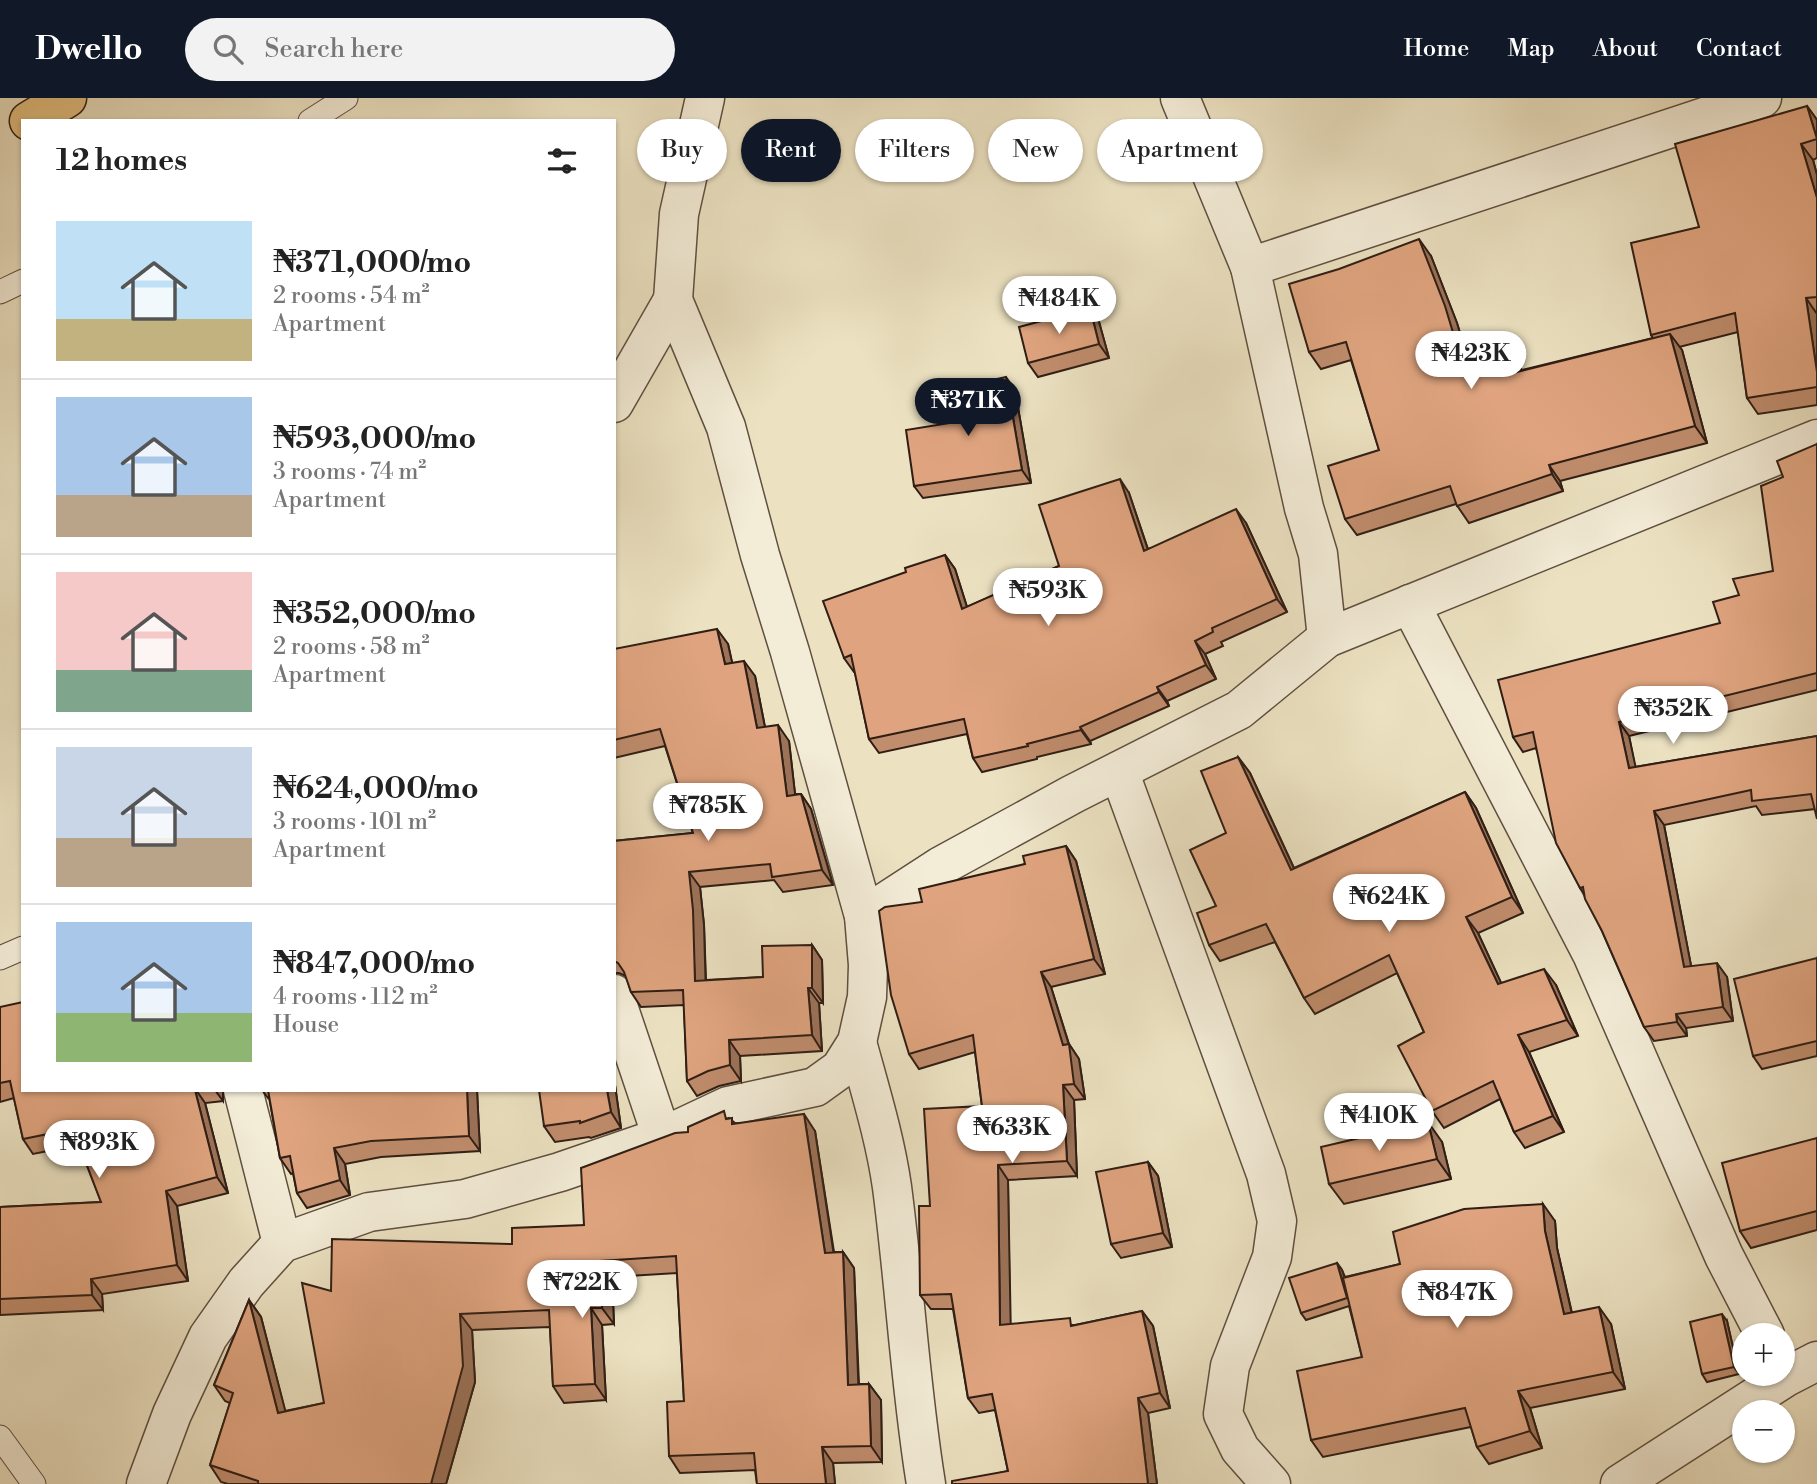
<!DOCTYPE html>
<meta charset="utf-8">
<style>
body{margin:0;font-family:"Libre Bodoni",serif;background:#f2f2f2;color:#222;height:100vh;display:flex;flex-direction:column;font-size:26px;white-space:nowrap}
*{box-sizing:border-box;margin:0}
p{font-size:23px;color:#767676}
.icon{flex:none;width:38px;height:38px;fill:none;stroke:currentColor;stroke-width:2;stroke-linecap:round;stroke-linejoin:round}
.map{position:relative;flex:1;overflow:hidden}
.details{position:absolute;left:21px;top:21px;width:595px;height:973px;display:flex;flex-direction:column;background:#fff;border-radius:0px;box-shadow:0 2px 5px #0004}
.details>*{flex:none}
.banner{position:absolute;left:637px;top:21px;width:665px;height:63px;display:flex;gap:14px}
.controls{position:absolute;left:1732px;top:1225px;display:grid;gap:14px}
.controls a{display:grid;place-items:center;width:63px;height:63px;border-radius:50%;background:#fff;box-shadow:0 2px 5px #0004;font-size:35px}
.price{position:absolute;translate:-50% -60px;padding:0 16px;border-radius:24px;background:#fff;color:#222;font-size:23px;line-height:46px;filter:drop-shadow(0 2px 4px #0008)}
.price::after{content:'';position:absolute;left:50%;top:42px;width:21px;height:16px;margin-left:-10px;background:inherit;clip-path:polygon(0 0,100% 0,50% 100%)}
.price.active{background:#111827;color:#fff}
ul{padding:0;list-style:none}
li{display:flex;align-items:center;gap:21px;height:175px;padding:0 35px}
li+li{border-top:2px solid #e0e0e0}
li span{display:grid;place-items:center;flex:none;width:196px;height:140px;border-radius:0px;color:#555}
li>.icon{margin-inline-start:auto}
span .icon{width:84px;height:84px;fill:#fffc;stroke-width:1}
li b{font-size:30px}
h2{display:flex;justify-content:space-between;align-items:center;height:84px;padding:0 35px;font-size:30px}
.chip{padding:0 24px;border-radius:32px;background:#fff;box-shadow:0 2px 5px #0004;font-size:24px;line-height:63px}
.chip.active{background:#111827;color:#fff}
header{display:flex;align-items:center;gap:42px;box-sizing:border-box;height:98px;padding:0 35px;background:#111827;color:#fff}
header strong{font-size:33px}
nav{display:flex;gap:38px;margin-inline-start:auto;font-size:24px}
.search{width:490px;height:63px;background:#f2f2f2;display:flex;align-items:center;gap:18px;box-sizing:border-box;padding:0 24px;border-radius:38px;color:#767676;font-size:26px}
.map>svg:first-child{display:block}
</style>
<header>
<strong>Dwello</strong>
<div class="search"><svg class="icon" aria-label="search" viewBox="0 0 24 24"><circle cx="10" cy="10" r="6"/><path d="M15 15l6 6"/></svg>Search here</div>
<nav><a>Home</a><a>Map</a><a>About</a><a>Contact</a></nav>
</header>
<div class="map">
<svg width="1817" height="1386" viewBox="0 0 1817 1386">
<rect width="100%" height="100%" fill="#ece2c2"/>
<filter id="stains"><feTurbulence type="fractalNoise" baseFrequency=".00286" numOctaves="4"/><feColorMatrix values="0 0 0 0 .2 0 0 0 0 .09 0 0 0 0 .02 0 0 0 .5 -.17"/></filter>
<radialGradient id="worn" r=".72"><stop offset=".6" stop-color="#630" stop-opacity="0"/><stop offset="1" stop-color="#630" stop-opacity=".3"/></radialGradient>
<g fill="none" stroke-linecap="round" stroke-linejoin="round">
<!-- service casing -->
<g stroke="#5f4f40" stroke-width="25">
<g id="service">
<polyline points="310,23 346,0"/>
<polyline points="0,194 23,183"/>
<polyline points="0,860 23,850"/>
<polyline points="0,1339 34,1386"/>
</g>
</g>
<!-- minor casing -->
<g stroke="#5f4f40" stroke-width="41">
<g id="minor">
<polyline points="1180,0 1250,169 1304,410 1318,456 1327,540"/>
<polyline points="1250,169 1762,0"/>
<polyline points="614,305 673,202"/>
<polyline points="1410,506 1592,856 1724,1158 1765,1237"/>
<polyline points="1119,673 1266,1076 1277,1123 1272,1159 1230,1268 1223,1316 1240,1351 1271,1386"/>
<polyline points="864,818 941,768 1073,696 1239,612 1327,540 1817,341"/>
<polyline points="614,896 662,1039"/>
<path d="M 857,944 C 870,992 885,1040 892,1089 C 905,1188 910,1288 926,1386"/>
<polyline points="243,992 282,1145"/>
<polyline points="146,1386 172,1316 208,1239 246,1185 282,1145 369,1114 465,1101 560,1074 662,1039 728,1008 815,989 840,971 857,944 867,899 868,867 864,818 790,554 760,457 726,329 673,202 679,116 705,0"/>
<polyline points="1620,1386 1786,1279 1817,1263"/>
</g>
</g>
<!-- trunk casing -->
<g stroke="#301e15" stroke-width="41">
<polyline id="trunk" points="29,23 67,0"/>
</g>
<!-- service -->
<use href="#service" stroke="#f3ecd7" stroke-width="23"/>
<!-- minor -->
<use href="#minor" stroke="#f3ecd7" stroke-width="38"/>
<!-- trunk -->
<use href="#trunk" stroke="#e6c181" stroke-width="38"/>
</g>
<!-- wall -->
<g fill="#c08d6d" stroke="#301e15" stroke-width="2">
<polygon points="1807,8 1817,22 1817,60 1813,62 1817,77 1817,307 1758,316 1747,300 1738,234 1679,249 1682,252 1707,345 1560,383 1563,393 1469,425 1456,406 1357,437 1345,421 1379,352 1351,262 1321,271 1309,254 1431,158 1457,225 1470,269 1522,272 1653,240 1651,237 1699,129"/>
<polygon points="1090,210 1099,224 1109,260 1038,279 1028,265"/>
<polygon points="1015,292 1031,385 923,400 914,388 956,324"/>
<polygon points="1817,346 1817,592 1629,638 1635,669 1817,638 1815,711 1762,717 1756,708 1664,727 1691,868 1727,879 1733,923 1686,930 1687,938 1654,943 1644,929 1602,833 1585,797 1580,790 1536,650 1523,654 1513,639 1720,525 1739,497 1773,473 1783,379"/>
<polygon points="1129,395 1148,451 1246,425 1287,514 1221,544 1223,548 1205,556 1216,581 1167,603 1169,608 1090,643 1091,646 1037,659 1037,661 982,674 973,660 967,636 879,655 869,641 855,574 854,574 844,560 906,474 945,457 955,471 967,509 1059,468"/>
<polygon points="728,546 732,565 755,578 765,629 789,643 795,696 801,696 811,711 833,787 783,794 774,782 700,789 704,827 706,882 763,879 812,847 822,862 823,905 819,905 822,953 740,958 741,983 719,988 697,998 687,983 684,907 641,909 631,894 626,878 619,875 614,875 614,743 693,735 665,648 614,660 614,551"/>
<polygon points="1238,659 1250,675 1294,770 1465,694 1476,710 1523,815 1478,835 1501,885 1556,887 1578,938 1529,954 1564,1034 1525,1050 1514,1034 1500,1001 1444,1030 1432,1013 1424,934 1397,875 1315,916 1304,900 1275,844 1220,863 1209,847 1216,808"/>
<polygon points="1066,748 1076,763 1105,876 1051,889 1069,946 1079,961 1085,1001 1074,1002 1077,1078 1008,1082 1010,1226 1075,1227 1142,1213 1153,1228 1170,1310 1148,1315 1157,1386 952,1386 1008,1373 995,1312 979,1315 968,1300 953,1211 931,1211 920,1197 930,1108 982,1008 975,954 919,971 909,956 922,804 1025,766"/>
<polygon points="1817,860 1817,958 1762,971 1753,958"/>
<polygon points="0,909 23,992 223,992 223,1003 205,1005 228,1095 177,1108 188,1183 102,1196 103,1212 0,1217 0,1109 101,1104 79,1047 33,1056 23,1041 14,1000 0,1004"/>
<polygon points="614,980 621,1030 591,1040 589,1039 555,1044 544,1028 614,992"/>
<polygon points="262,992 477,992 480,1053 381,1059 345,1066 350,1097 307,1110 297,1095 293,1075 291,1076 280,1060 269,999 268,1000"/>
<polygon points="729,1020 735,1025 815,1033 834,1154 843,1154 854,1170 859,1286 869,1286 881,1302 882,1364 833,1365 835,1386 757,1386 755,1372 680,1375 669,1358 684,1303 677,1175 612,1179 614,1226 602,1227 606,1302 564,1305 553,1288 550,1229 472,1232 475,1284 446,1386 228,1386 221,1384 210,1367 230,1305 225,1303 214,1287 249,1202 261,1219 285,1313 324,1305 331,1193 584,1127 688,1034"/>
<polygon points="1817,1040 1817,1132 1751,1150 1740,1133"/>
<polygon points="1442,1044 1451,1081 1344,1106 1329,1086"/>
<polygon points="1148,1064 1158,1078 1172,1149 1121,1160 1111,1146"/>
<polygon points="1555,1123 1557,1150 1572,1215 1611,1226 1625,1291 1530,1310 1542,1350 1489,1366 1477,1349 1471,1329 1323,1359 1311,1342 1362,1259 1349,1208 1306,1222 1301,1215 1337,1165 1342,1172 1345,1179 1400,1166"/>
<polygon points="1727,1223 1739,1276 1707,1284 1702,1276"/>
</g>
<!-- shaded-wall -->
<g fill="#9c7359" stroke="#301e15" stroke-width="2">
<polygon points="1807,8 1817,22 1817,42 1817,41"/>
<polygon points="1801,46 1813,62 1817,77 1817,100"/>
<polygon points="1419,141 1431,158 1457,225 1476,288 1464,271"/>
<polygon points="1806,200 1817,216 1817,274"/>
<polygon points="1090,210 1099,224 1109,260 1099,246"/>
<polygon points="1670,236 1682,252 1707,345 1695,328"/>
<polygon points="1511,256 1522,272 1517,274"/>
<polygon points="1006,279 1015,292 1031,385 1022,372"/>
<polygon points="1549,367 1560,383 1563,393 1552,376"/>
<polygon points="1120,381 1129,395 1153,467 1144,453"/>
<polygon points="1236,411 1246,425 1287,514 1277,501"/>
<polygon points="945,457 955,471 972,525 962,511"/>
<polygon points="717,531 728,546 736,582 725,566"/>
<polygon points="1195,543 1205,556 1216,581 1206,567"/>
<polygon points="744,563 755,578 768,645 757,630"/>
<polygon points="1157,589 1167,603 1169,608 1159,594"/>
<polygon points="1619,624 1629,638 1639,685 1629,670"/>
<polygon points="778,627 789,643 797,713 787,698"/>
<polygon points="1080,629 1090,643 1091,646 1081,632"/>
<polygon points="1238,659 1250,675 1302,788 1291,772"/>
<polygon points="1465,694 1476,710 1523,815 1512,799"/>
<polygon points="801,696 811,711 833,787 822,772"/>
<polygon points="1654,713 1664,727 1694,883 1684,869"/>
<polygon points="1066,748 1076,763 1105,876 1094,861"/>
<polygon points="689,774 700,789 704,827 706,898 695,883"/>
<polygon points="1466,819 1478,835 1509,902 1498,886"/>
<polygon points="812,847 822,862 823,905 812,890"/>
<polygon points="1717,865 1727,879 1733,923 1723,909"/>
<polygon points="1544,871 1556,887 1578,938 1567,922"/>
<polygon points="1041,874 1051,889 1069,947 1069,946 1079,961 1085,1001 1074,986"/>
<polygon points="808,890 819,905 822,953 812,937"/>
<polygon points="1676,916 1686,930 1687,938 1677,924"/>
<polygon points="1518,937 1529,954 1564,1034 1553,1018"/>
<polygon points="729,942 740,958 741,983 730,967"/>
<polygon points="614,980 621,1030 611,1014 607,992 614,992"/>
<polygon points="1063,987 1074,1002 1077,1078 1067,1063"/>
<polygon points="195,992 196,992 205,1005 228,1095 217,1079"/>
<polygon points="215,992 223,992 223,1003"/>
<polygon points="467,992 477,992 480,1053 469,1038"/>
<polygon points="804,1016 815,1033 836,1171 825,1155"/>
<polygon points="1428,1024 1442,1044 1451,1081 1437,1061"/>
<polygon points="334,1050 345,1066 350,1097 340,1082"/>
<polygon points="1148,1064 1158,1078 1172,1149 1163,1135"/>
<polygon points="998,1067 1008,1082 1011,1242 1000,1227"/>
<polygon points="166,1093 177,1108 188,1183 177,1167"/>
<polygon points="1543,1106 1555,1123 1557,1150 1576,1234 1564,1216 1545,1133"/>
<polygon points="843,1154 854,1170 859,1303 848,1287"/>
<polygon points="600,1163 612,1179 614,1226 602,1210"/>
<polygon points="1337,1165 1342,1172 1353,1207 1348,1200"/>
<polygon points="91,1181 102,1196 103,1212 92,1197"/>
<polygon points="249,1202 261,1219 290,1331 278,1315"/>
<polygon points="1599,1209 1611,1226 1625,1291 1613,1274"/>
<polygon points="591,1210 602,1227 606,1302 595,1286"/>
<polygon points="1142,1213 1153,1228 1170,1310 1160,1295"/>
<polygon points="460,1216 472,1232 475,1284 446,1386 431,1386"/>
<polygon points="1722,1216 1727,1223 1739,1276 1734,1269"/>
<polygon points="869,1286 881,1302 882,1364 871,1348"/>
<polygon points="1518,1293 1530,1310 1542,1350 1530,1333"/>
<polygon points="1138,1300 1148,1315 1157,1386 1148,1386"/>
<polygon points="822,1349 833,1365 835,1386 826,1386"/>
</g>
<!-- building -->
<g fill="#dfa47f" stroke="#301e15" stroke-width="2">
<polygon points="1807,8 1817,41 1801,46 1817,100 1817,199 1806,200 1817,274 1817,289 1747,300 1735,215 1651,237 1631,145 1699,129 1675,46"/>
<polygon points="1419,141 1445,208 1464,271 1511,256 1517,274 1670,236 1695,328 1549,367 1552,376 1457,408 1450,388 1345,421 1328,368 1379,352 1346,244 1309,254 1289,186 1339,171"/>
<polygon points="1090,210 1099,246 1028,265 1019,229"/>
<polygon points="1006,279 1022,372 914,388 906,332 956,324 948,292"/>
<polygon points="1817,346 1817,575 1619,624 1629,670 1817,638 1817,721 1811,696 1752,703 1751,692 1654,713 1684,869 1717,865 1723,909 1676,916 1677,924 1644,929 1602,833 1585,801 1583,789 1580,790 1556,745 1533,634 1513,639 1498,582 1720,525 1713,504 1739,497 1733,481 1773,473 1761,388 1783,379 1777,363"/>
<polygon points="1120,381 1144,453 1236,411 1277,501 1212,530 1213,534 1195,543 1206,567 1157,589 1159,594 1080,629 1081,632 1027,646 1028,648 973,660 964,621 869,641 851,557 844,560 823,503 906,474 905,470 945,457 962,511 1059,468 1039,407"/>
<polygon points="717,531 725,566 744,563 757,630 778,627 787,698 801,696 822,772 772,779 770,766 689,774 693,812 695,883 763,879 762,848 812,847 812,890 808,890 812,937 729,942 730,967 708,973 687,983 683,892 631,894 624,874 618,865 614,863 614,743 693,735 660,631 614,642 614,551"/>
<polygon points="1238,659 1291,772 1465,694 1512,799 1466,819 1498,886 1544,871 1567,922 1518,937 1553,1018 1514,1034 1493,983 1432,1013 1398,948 1424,934 1389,857 1304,900 1266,826 1209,847 1197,815 1216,808 1190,752 1226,735 1201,673"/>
<polygon points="1066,748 1094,861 1041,874 1063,947 1069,946 1074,986 1063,987 1067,1063 998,1067 1000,1227 1070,1220 1071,1228 1142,1213 1160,1295 1138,1300 1148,1386 952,1386 952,1383 1008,1373 992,1296 968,1300 951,1196 920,1197 919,1108 930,1108 924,1011 982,1008 973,937 909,956 891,897 879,813 885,809 922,804 919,791 1025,766 1023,758"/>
<polygon points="1817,860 1817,943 1753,958 1734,881"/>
<polygon points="23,904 23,992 195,992 217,1079 166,1093 177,1167 91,1181 92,1197 0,1201 0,1109 101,1104 73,1031 23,1041 10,983 0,985 0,909"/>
<polygon points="268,992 467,992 469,1038 371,1043 334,1050 340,1082 297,1095 290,1058 280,1060"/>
<polygon points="539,992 607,992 611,1014 580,1025 580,1023 544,1028"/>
<polygon points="724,1013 726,1021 732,1020 732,1026 804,1016 825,1155 843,1154 848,1287 869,1286 871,1348 822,1349 826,1386 757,1386 754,1355 669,1358 667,1304 684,1303 676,1158 600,1163 602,1210 591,1210 595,1286 553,1288 549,1212 460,1216 463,1268 431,1386 258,1386 258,1383 210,1367 233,1295 214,1287 249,1202 278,1315 324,1305 302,1185 331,1193 332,1141 512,1146 512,1130 584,1127 581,1070 675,1035 688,1034 688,1029"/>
<polygon points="1428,1024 1437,1061 1329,1086 1321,1049"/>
<polygon points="1817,1040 1817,1113 1740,1133 1722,1065"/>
<polygon points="1148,1064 1163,1135 1111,1146 1096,1074"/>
<polygon points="1543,1106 1545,1133 1564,1216 1599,1209 1613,1274 1518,1293 1530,1333 1477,1349 1465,1310 1311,1342 1297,1273 1362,1259 1343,1180 1400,1166 1393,1134 1464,1111"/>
<polygon points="1337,1165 1347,1200 1301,1215 1289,1180"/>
<polygon points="1722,1216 1734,1269 1702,1276 1690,1224"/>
</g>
<rect width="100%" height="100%" filter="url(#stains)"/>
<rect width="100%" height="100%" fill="url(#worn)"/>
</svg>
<div class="controls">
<a>+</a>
<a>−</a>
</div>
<b class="price" style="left:1059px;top:238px">₦484K</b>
<b class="price" style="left:1471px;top:293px">₦423K</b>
<b class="price active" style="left:968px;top:340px">₦371K</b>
<b class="price" style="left:1048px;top:530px">₦593K</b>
<b class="price" style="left:1673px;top:648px">₦352K</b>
<b class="price" style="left:708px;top:745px">₦785K</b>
<b class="price" style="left:1389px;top:836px">₦624K</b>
<b class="price" style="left:1379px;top:1055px">₦410K</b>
<b class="price" style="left:1012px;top:1067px">₦633K</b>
<b class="price" style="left:99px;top:1082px">₦893K</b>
<b class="price" style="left:582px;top:1222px">₦722K</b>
<b class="price" style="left:1457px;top:1232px">₦847K</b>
<div class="banner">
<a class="chip">Buy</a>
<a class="chip active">Rent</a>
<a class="chip">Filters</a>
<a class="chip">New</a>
<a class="chip">Apartment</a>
</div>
<section class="details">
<h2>12 homes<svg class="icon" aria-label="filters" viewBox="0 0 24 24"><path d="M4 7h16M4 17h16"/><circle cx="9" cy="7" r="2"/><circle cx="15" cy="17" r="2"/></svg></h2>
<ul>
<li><span style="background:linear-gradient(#bfe0f5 70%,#c2b280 0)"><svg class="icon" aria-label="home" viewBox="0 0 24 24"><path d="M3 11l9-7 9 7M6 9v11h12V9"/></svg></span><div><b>₦371,000/mo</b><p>2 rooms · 54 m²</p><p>Apartment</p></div></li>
<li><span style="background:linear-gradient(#a9c7e8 70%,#b9a48a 0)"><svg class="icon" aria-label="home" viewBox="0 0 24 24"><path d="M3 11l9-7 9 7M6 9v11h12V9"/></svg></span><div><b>₦593,000/mo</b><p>3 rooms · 74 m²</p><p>Apartment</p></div></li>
<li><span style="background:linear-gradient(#f6c9c9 70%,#7fa58c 0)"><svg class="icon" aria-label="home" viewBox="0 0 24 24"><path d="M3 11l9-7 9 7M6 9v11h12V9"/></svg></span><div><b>₦352,000/mo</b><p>2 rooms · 58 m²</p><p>Apartment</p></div></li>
<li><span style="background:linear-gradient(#c9d6e8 65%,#b9a48a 0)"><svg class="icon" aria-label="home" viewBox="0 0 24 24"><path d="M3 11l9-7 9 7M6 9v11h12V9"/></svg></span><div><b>₦624,000/mo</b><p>3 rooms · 101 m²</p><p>Apartment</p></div></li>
<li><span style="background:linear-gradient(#a9c7e8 65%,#8fb573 0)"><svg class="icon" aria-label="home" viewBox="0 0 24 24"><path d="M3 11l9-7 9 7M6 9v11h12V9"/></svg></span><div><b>₦847,000/mo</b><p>4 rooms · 112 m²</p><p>House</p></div></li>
</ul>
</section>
</div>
